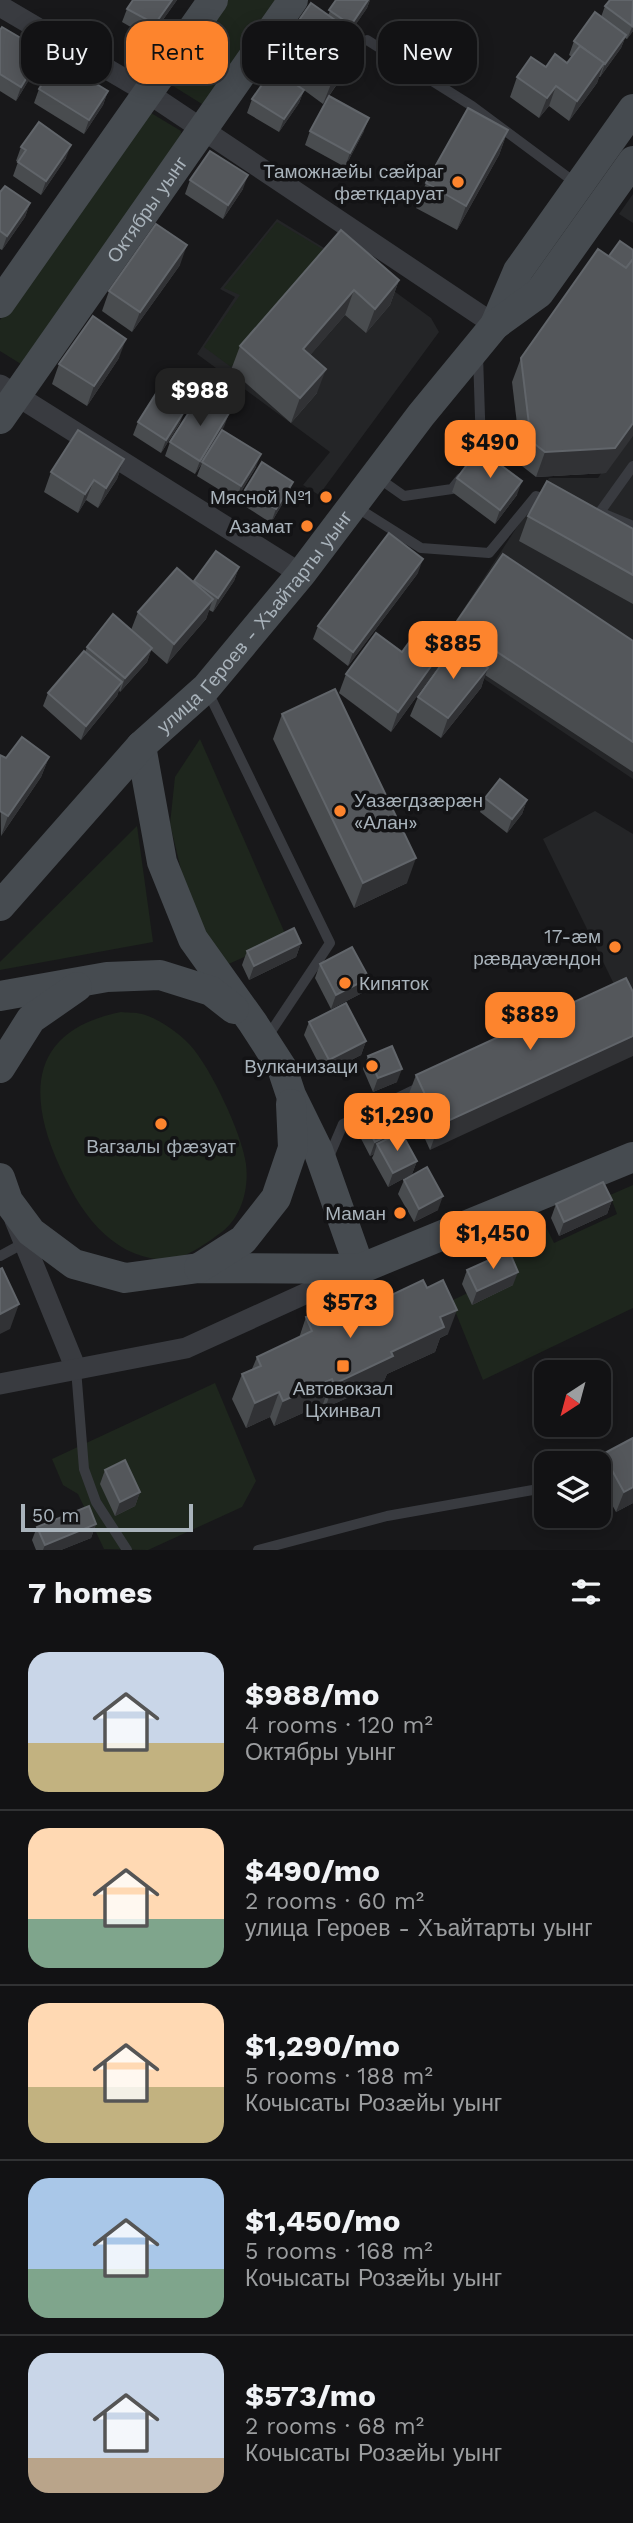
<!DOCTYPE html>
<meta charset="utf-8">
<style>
body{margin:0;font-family:"Work Sans",sans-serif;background:#1f2022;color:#f1f3f6;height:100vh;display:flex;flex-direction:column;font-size:26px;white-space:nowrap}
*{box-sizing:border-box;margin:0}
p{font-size:23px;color:#9c9ea0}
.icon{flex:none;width:38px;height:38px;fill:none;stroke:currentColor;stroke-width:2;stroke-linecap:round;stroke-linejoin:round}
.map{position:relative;height:1550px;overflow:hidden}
.sheet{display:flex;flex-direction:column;background:#121214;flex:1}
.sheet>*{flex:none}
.banner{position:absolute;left:21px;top:21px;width:592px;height:63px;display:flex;gap:14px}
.needle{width:46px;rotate:216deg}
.buttons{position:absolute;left:534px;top:1360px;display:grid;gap:14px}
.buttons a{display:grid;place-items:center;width:77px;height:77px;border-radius:14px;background:#121214;box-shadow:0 4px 18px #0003,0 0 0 2px #313234;font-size:35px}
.scale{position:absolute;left:21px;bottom:18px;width:172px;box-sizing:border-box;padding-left:7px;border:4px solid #a9b3bb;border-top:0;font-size:19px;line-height:24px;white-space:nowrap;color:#a9b3bb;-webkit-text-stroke:5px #131315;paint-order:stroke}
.price{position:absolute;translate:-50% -60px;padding:0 16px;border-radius:14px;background:#fd842d;color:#111;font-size:23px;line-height:46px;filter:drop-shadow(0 2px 4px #0008)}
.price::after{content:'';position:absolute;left:50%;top:42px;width:21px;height:16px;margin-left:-10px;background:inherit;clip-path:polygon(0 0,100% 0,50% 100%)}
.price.selected{background:#222;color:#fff}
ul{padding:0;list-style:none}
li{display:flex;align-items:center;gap:21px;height:175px;padding:0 28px}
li+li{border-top:2px solid #313234}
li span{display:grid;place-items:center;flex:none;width:196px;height:140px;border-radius:21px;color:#555}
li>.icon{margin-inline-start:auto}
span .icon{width:84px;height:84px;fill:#fffc;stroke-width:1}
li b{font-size:30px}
h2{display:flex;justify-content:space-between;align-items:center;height:84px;padding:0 28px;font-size:30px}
.chip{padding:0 24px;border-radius:21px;background:#121214;box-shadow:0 4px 18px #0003,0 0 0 2px #313234;font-size:24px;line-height:63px}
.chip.selected{background:#fd842d;color:#111}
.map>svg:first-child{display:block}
</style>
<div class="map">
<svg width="633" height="1550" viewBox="0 0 633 1550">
<rect width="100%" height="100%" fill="#18181a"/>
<!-- built -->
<g fill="#242527">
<polygon points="633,194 633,223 619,214"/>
<polygon points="277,219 394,291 431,318 439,332 319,495 303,485 330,452 197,354 235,297 220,289"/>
<polygon points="633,426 633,779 438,648 549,478 598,478"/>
<polygon points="595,811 633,834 633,1023 543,839"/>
</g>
<!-- green -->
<g fill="#1e261d">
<polygon points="226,0 280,0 212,98 202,104 173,86 176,71"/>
<polygon points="151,113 181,131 180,145 21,364 0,351 0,320 141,122"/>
<polygon points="277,222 329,253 231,367 204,347 240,295 224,288"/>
<polygon points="200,739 287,938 224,966 192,915 170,824 175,777"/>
<polygon points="137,826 153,942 0,970 0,962"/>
<path d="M 121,1012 C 127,1013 135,1012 142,1014 C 158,1018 179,1033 190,1045 C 211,1068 242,1134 246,1164 C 249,1188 242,1216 223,1231 C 207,1243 183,1261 162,1260 C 108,1255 79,1210 59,1165 C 26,1092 31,1030 121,1012 Z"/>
<polygon points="633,1185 633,1308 483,1380 451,1301 509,1273 498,1251 546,1227 554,1243 617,1214 610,1195"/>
<polygon points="215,1383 256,1481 242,1507 148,1550 104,1549 78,1494 63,1485 52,1459"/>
</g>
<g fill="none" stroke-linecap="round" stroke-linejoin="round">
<!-- lane -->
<g stroke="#393b40" stroke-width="10">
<polyline points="367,40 472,106 577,184"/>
<polyline points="472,462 481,448 478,355"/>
<polyline points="377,477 404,496 452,489 461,478"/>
<polyline points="356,507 421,548 489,553 536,496 552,500"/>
<polyline points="600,512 633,466"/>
<polyline points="602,513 633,526"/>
<polyline points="207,690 330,943 266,1039"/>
<polyline points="328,1159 343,1124 420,1087"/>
<polyline points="0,1256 24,1243"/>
<polyline points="76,1369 84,1469 96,1502 127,1550"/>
<polyline points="258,1550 387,1516 544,1488"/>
</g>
<!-- street -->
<g stroke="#393b40" stroke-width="21">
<polyline points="0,6 148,93 495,325"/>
<polyline points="0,385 301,574"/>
<polyline points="15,1220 76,1369"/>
<polyline points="0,1384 186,1348 353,1272"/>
</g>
<!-- secondary -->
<g stroke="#464b50" stroke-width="30">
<polyline points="0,303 213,0"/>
<polyline points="495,325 518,271 633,109"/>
<path id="s1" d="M 0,419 L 293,0"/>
<polyline points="141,746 162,862 193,939 253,1023 282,1068 291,1095 318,1150 360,1269"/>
<path id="s2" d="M 0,906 L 141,746 L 206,688 L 301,574 L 421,415 L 495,325 L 539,293 L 633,161"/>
<polyline points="0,996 107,977 160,975 211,991 234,1009"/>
<polyline points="0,1068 31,1019 77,987"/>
<polyline points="0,1178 8,1201 31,1232 74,1264 125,1278 199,1268 360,1269 633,1157"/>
<polyline points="199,1268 243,1240 276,1198 293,1148 291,1104"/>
</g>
</g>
<!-- wall -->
<g fill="#494c4f">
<polygon points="133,0 177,0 150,38 122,22 127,9"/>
<polygon points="336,0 370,0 367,8 351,31 355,58 329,96 364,131 345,167 305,145 310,131 328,97 323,104 304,90 299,103 279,132 247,113 252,99 272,69 279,49 328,15"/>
<polygon points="633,0 633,31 627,39 625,38 621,48 600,77 599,77 597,83 569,121 549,106 539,118 510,97 517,77 546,67 567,63 572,57 569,55 574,41 601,17 605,6"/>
<polygon points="0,30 38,65 16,101 0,91"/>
<polygon points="39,89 108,91 103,105 84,134 34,103"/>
<polygon points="508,130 499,155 457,230 416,208 426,183"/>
<polygon points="21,147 66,158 41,195 13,176 18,162 16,161"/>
<polygon points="190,180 243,189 223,219 185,194"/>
<polygon points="0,192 30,203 25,217 2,250 0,249"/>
<polygon points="341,230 399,280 390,305 366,333 345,315 310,355 317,393 291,423 231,370 240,346"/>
<polygon points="180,265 132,332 102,311 109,291"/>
<polygon points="119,358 87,406 52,384 59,364"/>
<polygon points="521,358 606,473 536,477 522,466 512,382"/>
<polygon points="229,413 222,430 256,467 236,500 197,476 202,463 195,474 165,456 170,442"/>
<polygon points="138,422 180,423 161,453 133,435"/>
<polygon points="124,459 117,479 98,508 86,500 78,513 44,492 51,472"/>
<polygon points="457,478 517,495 495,524 452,492"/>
<polygon points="293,482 287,496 271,523 240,503 245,490"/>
<polygon points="528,516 633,529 633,604 519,541"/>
<polygon points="216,551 239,567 234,581 213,612 209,610 206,619 167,664 151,650 147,662 120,692 119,690 117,696 81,740 43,706 48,693 85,652 87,647 131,630 138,612 194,583"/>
<polygon points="418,573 348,666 313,639 318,626"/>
<polygon points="455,624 633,641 633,772 485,675 481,688 441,738 410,716 418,697 450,652 446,649"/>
<polygon points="447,644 440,664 391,732 339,693 346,674 402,652"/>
<polygon points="282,714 407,883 354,908 273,739"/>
<polygon points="0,755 6,758 49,757 41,777 1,836"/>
<polygon points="485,798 527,800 522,814 507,833 480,812"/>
<polygon points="301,943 296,957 249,980 242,965 247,951"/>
<polygon points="320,964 364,992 331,1009 315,978"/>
<polygon points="626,978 430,1150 407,1099 416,1075"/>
<polygon points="309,1022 366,1041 361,1055 324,1074 304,1035"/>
<polygon points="368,1056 397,1082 373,1092 363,1069"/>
<polygon points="360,1114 398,1134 417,1161 412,1174 388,1187 372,1158 374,1154 370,1156 355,1127"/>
<polygon points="404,1180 438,1210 414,1222 398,1194"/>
<polygon points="612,1200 607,1214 559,1236 551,1218 556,1204"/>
<polygon points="467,1270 513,1285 472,1305 462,1284"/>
<polygon points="377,1302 448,1334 440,1338 435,1352 387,1374 384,1381 325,1408 323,1404 274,1426 270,1417 246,1428 232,1399 242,1374 252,1369 257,1357 299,1338 306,1317"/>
<polygon points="603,1454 633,1503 616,1512 598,1479 598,1468"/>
<polygon points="105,1470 140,1492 135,1506 115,1516 100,1484"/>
<polygon points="96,1524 91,1538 61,1550 36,1550 32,1540 37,1527"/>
</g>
<!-- shaded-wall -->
<g fill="#313235">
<polygon points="172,0 177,0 150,38 155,24"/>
<polygon points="368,0 370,0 367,8 346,39 351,25"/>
<polygon points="633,25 633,31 627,39"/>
<polygon points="626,35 621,48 600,77 605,64"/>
<polygon points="362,39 355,58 323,104 331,84"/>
<polygon points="43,51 38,65 16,101 21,87"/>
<polygon points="604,63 597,83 569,121 577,101"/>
<polygon points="556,86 549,106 539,118 547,98"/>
<polygon points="304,90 299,103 279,132 284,119"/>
<polygon points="108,91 103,105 84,134 89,120"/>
<polygon points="369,118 364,131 345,167 350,153"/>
<polygon points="508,130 499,155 457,230 466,206"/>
<polygon points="71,145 66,158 41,195 46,181"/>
<polygon points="248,175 243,189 223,219 228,205"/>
<polygon points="30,203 25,217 2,250 7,236"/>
<polygon points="187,245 180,265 132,332 140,312"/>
<polygon points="399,280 390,305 366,333 375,309"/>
<polygon points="354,290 345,315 294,374 303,349"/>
<polygon points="126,339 119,358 87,406 94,386"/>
<polygon points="326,369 317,393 291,423 300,398"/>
<polygon points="185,410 180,423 161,453 166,440"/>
<polygon points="229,413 224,427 195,474 200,461"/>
<polygon points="633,423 633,436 606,473 536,477 545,452"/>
<polygon points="261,454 256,467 236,500 241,486"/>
<polygon points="124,459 117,479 98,508 106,488"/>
<polygon points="94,480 86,500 78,513 85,494"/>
<polygon points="522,481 517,495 495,524 500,510"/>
<polygon points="293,482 287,496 271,523 276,509"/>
<polygon points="423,559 418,573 348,666 353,652"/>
<polygon points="239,567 234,581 213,612 218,598"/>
<polygon points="213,599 206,619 167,664 174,644"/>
<polygon points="447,644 440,664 391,732 398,712"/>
<polygon points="152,648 147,662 120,692 125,678"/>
<polygon points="488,668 481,688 441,738 448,718"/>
<polygon points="122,682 117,696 81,740 86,726"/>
<polygon points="49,757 41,777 1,836 8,816"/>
<polygon points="527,800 522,814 507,833 512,819"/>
<polygon points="416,858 407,883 354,908 363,883"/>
<polygon points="301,943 296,957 249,980 254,966"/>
<polygon points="369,978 364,992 331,1009 336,995"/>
<polygon points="633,1036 633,1056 430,1150 439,1125"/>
<polygon points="366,1041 361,1055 324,1074 329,1060"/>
<polygon points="402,1069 397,1082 373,1092 378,1078"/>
<polygon points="399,1130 394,1144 377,1144 374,1154 370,1156 375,1142"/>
<polygon points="417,1161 412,1174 388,1187 393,1173"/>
<polygon points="443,1196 438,1210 414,1222 419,1209"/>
<polygon points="612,1200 607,1214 559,1236 564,1222"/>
<polygon points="518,1272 513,1285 472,1305 477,1291"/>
<polygon points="19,1304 10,1329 0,1334 0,1314"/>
<polygon points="457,1310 448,1334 440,1338 435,1352 387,1374 384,1381 325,1408 334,1384 391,1352 440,1317"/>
<polygon points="332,1379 323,1404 274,1426 283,1401"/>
<polygon points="279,1392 270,1417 246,1428 255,1403"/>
<polygon points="633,1487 633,1503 616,1512 624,1492"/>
<polygon points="140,1492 135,1506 115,1516 120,1502"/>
<polygon points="96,1524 91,1538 61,1550 43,1550 45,1545"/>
</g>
<!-- building -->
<g fill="#54575b" stroke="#61656a" stroke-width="2">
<polygon points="133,0 172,0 155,24 127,9"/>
<polygon points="336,0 368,0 351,25 329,10"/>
<polygon points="610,0 633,0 632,26 605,6"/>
<polygon points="311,3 362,39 331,84 279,49"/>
<polygon points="595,12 626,35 605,64 574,41"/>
<polygon points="2,27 43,51 21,87 0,74 0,30"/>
<polygon points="580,46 604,63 577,101 556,86 547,98 517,77 531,57 546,67 555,54 567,63"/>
<polygon points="57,60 108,91 89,120 39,89"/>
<polygon points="273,69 304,90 284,119 252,99"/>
<polygon points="329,96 369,118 350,153 310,131"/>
<polygon points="468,108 508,130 466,206 426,183"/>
<polygon points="39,122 71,145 46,181 18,162 26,150 21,147"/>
<polygon points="210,151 248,175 228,205 190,180"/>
<polygon points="5,186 30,203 7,236 0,231 0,192"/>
<polygon points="156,224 187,245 140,312 109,291"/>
<polygon points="341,230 399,280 375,309 354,290 303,349 326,369 300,398 240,346"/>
<polygon points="620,241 633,250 633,259 626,268 609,256"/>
<polygon points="598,249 626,268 633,259 633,423 615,448 545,452 531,441 521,358"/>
<polygon points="93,316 126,339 94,386 59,364"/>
<polygon points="157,392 185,410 166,440 138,422"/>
<polygon points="200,395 229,413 200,461 170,442"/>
<polygon points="78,430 124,459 106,488 94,480 85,494 51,472"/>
<polygon points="222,430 261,454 241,486 202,462"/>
<polygon points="479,449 522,481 500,510 457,478"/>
<polygon points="262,462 293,482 276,509 245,490"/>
<polygon points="547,481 633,529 633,575 528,516"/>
<polygon points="389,533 423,559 353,652 318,626"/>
<polygon points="216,551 239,567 218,598 194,581"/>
<polygon points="503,554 633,641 633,742 455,624"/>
<polygon points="177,568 213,599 174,644 138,612"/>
<polygon points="113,614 152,648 125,678 87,647"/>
<polygon points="421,626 447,644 398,712 346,674 376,633 402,652"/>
<polygon points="456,644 488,668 448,718 418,697"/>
<polygon points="84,651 122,682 86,726 48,693"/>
<polygon points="335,689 416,858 363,883 282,714"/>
<polygon points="22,737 49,757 8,816 0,811 0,755 6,758"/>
<polygon points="500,779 527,800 512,819 485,798"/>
<polygon points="294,928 301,943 254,966 247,951"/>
<polygon points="352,947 369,978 336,995 320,964"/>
<polygon points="626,978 633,992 633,1036 439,1125 416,1075"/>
<polygon points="346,1003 366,1041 329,1060 309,1022"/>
<polygon points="392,1046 402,1069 378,1078 368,1056"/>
<polygon points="384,1101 399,1130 375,1142 360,1114"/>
<polygon points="401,1132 417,1161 393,1173 377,1144"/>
<polygon points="427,1167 443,1196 419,1209 404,1180"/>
<polygon points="603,1182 612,1200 564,1222 556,1204"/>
<polygon points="509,1251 518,1272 477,1291 467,1270"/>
<polygon points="2,1268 19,1304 0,1314 0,1269"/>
<polygon points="423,1280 427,1288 443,1280 457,1310 440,1317 444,1327 391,1352 393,1356 334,1384 332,1379 283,1401 279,1392 255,1403 242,1374 261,1366 257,1357 312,1331 306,1317 371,1287 377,1302"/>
<polygon points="633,1438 633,1487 624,1492 603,1454"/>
<polygon points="125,1460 140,1492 120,1502 105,1470"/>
<polygon points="89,1506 96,1524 45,1545 37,1527"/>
</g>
<!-- markers -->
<g fill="#fd842d" stroke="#131315" stroke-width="2.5">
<circle cx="458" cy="182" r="7"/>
<circle cx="326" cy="497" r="7"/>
<circle cx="307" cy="526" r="7"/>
<circle cx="340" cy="811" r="7"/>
<circle cx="615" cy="947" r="7"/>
<circle cx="345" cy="983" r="7"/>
<circle cx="372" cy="1066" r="7"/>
<circle cx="161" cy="1124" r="7"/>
<circle cx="400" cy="1213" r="7"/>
<rect x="336" y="1359" width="14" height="14" rx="3.5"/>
</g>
<g text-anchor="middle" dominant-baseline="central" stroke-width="7" stroke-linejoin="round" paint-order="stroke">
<!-- poi labels -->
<g font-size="19" fill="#a9b3bb" stroke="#131315" text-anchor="end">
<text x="444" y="171">Таможнæйы сæйраг<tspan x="444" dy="22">фæткдаруат</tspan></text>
<text x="312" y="497">Мясной №1</text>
<text x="293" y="526">Азамат</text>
<text x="354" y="800" text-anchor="start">Уазæгдзæрæн<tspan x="354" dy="22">«Алан»</tspan></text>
<text x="601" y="936">17-æм<tspan x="601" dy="22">рӕвдауӕндон</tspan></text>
<text x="359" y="983" text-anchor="start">Кипяток</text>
<text x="358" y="1066">Вулканизаци</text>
<text x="161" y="1146" text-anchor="middle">Вагзалы фæзуат</text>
<text x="386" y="1213">Маман</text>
<text x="343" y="1388" text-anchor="middle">Автовокзал<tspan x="343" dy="22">Цхинвал</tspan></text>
</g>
<!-- street labels -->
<g font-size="19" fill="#a9b3bb" stroke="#131315">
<text stroke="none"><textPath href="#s1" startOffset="256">Октябры уынг</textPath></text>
<text stroke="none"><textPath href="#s2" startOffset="382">улица Героев - Хъайтарты уынг</textPath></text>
</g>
</g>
</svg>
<div class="buttons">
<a><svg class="needle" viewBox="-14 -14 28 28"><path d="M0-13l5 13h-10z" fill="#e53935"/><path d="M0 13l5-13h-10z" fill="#9c9ea0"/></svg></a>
<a><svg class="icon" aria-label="layers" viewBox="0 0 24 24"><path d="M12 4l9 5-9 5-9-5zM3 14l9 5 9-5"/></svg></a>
</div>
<div class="scale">50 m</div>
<b class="price selected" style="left:200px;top:428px">$988</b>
<b class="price" style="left:490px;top:480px">$490</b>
<b class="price" style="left:453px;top:681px">$885</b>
<b class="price" style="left:530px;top:1052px">$889</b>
<b class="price" style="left:397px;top:1153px">$1,290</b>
<b class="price" style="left:493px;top:1271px">$1,450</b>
<b class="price" style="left:350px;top:1340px">$573</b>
<div class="banner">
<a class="chip">Buy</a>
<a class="chip selected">Rent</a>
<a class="chip">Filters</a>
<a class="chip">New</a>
</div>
</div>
<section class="sheet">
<h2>7 homes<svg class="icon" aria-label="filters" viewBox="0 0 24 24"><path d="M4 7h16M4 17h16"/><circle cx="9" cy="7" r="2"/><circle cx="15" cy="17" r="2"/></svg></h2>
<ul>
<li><span style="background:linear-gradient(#c9d6e8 65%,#c2b280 0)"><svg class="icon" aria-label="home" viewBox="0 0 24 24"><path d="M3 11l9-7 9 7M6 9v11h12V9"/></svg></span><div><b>$988/mo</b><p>4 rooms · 120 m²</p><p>Октябры уынг</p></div></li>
<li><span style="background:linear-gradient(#ffd9b3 65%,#7fa58c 0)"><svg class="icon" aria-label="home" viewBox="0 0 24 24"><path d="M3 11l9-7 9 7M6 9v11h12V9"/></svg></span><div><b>$490/mo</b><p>2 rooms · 60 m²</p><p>улица Героев - Хъайтарты уынг</p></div></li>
<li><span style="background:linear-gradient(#ffd9b3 60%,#c2b280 0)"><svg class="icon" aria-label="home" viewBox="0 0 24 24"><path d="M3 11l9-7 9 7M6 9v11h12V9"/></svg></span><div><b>$1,290/mo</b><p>5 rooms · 188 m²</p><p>Кочысаты Розæйы уынг</p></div></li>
<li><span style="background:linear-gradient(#a9c7e8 65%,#7fa58c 0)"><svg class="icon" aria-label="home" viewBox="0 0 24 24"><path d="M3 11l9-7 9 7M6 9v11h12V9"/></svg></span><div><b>$1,450/mo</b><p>5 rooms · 168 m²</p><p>Кочысаты Розæйы уынг</p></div></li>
<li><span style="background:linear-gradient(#c9d6e8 75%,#b9a48a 0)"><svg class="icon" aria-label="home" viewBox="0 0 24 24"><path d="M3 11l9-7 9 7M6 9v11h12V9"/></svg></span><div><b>$573/mo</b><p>2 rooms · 68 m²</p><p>Кочысаты Розæйы уынг</p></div></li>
</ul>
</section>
